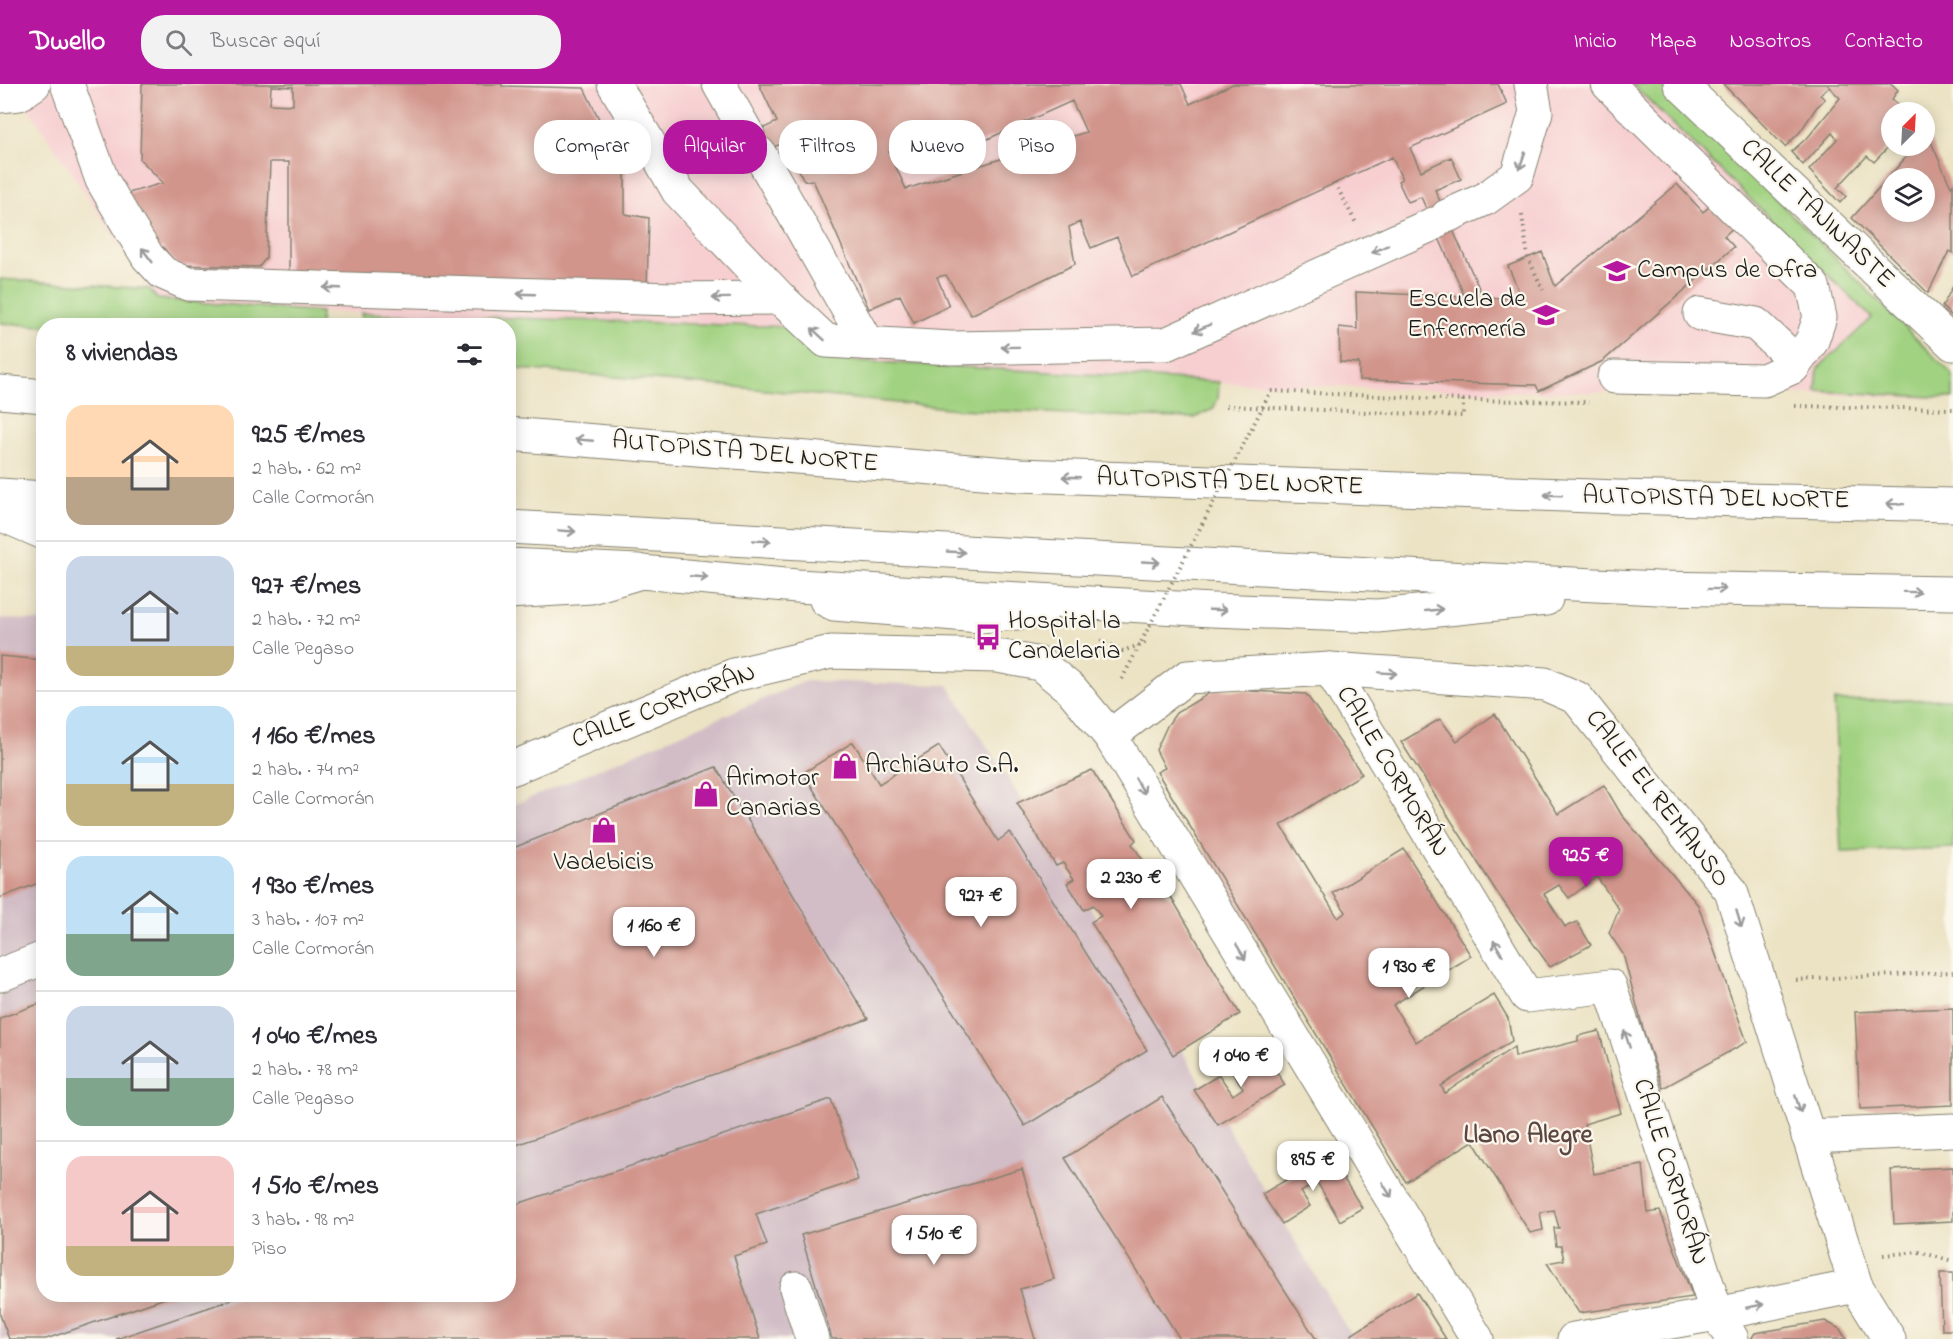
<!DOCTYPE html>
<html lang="es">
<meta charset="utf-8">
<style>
body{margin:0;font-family:"Indie Flower",sans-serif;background:#f2f2f3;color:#2b2b33;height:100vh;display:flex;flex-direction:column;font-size:22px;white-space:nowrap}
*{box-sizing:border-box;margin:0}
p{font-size:20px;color:#7c7c81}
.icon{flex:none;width:33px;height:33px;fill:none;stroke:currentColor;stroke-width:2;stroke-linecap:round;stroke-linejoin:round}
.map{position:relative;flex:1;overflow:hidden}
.sheet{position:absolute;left:36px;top:234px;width:480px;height:984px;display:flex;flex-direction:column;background:#fff;border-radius:24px;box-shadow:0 3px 15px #0003}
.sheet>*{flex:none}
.hud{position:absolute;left:534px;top:36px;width:570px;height:54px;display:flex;gap:12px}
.needle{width:39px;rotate:24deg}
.tools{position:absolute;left:1881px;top:18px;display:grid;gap:12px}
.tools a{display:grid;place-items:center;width:54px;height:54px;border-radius:50%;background:#fff;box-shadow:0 3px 15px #0003;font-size:30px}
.price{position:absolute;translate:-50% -51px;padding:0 14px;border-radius:12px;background:#fff;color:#222;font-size:20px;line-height:39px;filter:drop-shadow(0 2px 3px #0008)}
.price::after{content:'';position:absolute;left:50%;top:36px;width:18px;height:14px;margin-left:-9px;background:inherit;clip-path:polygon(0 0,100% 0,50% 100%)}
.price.current{background:#b5179e;color:#fff}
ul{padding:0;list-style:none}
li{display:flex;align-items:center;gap:18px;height:150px;padding:0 30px}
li+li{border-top:2px solid #e1e1e2}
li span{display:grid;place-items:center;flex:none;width:168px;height:120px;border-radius:18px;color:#555}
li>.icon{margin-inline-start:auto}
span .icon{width:72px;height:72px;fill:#fffc;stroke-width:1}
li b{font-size:26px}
h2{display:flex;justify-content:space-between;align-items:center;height:72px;padding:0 30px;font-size:26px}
.pill{padding:0 21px;border-radius:24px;background:#fff;box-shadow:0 3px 15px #0003;font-size:21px;line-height:54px}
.pill.current{background:#b5179e;color:#fff}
header{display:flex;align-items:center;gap:36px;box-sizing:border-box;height:84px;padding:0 30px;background:#b5179e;color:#fff}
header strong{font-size:28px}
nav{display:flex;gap:33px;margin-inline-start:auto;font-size:21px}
.search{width:420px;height:54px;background:#f2f2f3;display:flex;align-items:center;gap:15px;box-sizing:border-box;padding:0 21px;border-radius:24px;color:#7c7c81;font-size:22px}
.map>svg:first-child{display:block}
</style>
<header>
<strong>Dwello</strong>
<div class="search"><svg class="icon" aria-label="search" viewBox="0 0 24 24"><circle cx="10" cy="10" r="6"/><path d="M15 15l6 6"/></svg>Buscar aquí</div>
<nav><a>Inicio</a><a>Mapa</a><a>Nosotros</a><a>Contacto</a></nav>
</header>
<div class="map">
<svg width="1953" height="1255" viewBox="0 0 1953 1255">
<rect width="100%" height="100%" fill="#fbf7ec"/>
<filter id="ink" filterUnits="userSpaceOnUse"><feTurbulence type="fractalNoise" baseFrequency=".0167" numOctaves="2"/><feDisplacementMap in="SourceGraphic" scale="12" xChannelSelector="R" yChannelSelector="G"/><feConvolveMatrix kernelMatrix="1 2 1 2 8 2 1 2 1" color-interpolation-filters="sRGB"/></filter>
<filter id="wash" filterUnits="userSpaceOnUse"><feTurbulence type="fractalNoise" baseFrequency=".008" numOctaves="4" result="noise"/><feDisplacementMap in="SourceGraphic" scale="24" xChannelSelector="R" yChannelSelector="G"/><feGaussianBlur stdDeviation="1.35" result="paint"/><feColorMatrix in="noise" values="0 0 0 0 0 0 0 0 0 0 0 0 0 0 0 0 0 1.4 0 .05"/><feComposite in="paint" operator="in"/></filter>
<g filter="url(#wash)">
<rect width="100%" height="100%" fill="#ece3c4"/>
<!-- built -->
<polygon fill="#f7cfd1" points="12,0 1660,0 1953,291 1953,315 1814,310 1463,307 1193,298 827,275 791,243 256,226 156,215"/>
<!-- industrial -->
<polygon fill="#d2bdc6" points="0,534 43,537 44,1210 508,1210 509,723 806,597 948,601 1186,974 1353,1255 0,1255"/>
<!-- green -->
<g fill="#a1d281" stroke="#5e774e" stroke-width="1.5">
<polygon points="1632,0 1660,0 1953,291 1953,314 1816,307 1818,284 1872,234"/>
<polygon points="0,195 150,205 157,215 321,228 320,241 43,242 0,239"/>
<polygon points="361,229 792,243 827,275 1219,298 1218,315 1213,325 1195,334 1134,333 958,325 736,303 509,284 508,242 363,241"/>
<polygon points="1953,615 1953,764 1841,768 1834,617"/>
</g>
<g id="blocks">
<!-- building -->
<g fill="#d2958c" fill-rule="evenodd">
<path d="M 142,0 L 502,0 L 502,2 L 584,4 L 600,37 L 601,57 L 721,64 L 777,38 L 759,0 L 1181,0 L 1190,20 L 1233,0 L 1498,0 L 1507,20 L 1410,64 L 1421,87 L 1451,73 L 1461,95 L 1435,106 L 1483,213 L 1522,215 L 1508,182 L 1542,168 L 1555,202 L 1677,100 L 1703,128 L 1714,119 L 1735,142 L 1724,152 L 1734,163 L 1603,277 L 1539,307 L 1536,301 L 1359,296 L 1359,279 L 1340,278 L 1339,243 L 1357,245 L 1356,208 L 1465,213 L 1421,113 L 1408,118 L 1398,97 L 1402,95 L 1392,73 L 1133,192 L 1117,153 L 1091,164 L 1080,138 L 1069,143 L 1075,180 L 971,231 L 946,191 L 937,193 L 949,222 L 914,239 L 900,211 L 869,225 L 813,96 L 804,97 L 786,58 L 725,82 L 601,77 L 601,81 L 625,84 L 625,130 L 649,134 L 647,205 L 289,196 L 289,78 L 270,78 L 266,174 L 259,183 L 177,181 L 163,163 L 157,168 L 122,111 L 163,99 L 140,75 ZM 271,2 L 293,3 L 293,21 L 270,20 ZM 1072,17 L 1086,48 L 906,105 L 889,68 L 929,49 L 941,76 Z"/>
<polygon points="1723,0 1892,0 1898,6 1892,15 1905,26 1902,28 1892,28 1892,39 1887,43 1892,47 1892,59 1874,78 1867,72 1837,104 1846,112 1840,119 1809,86 1837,55 1832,49 1803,81 1791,68 1809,52 1840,14 1829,3 1820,11 1825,15 1816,24 1800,48 1785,63"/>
<path d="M 1927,49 L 1951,103 L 1953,99 L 1953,169 L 1949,167 L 1928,209 L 1852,134 L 1916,62 L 1924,62 L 1924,52 ZM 1892,94 L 1924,94 L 1924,128 L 1892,128 Z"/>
<polygon points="1953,202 1953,233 1942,223"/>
<polygon points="0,572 44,576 44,797 0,814"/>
<polygon points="1216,605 1306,610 1362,690 1281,741 1338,834 1346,828 1333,809 1404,765 1471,872 1393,921 1416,958 1494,911 1508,934 1512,957 1441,1002 1445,1009 1514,963 1515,973 1578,957 1578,952 1599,947 1621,1029 1584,1040 1594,1090 1643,1081 1648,1129 1660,1127 1693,1213 1579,1229 1547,1179 1564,1176 1561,1162 1556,1162 1554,1144 1559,1144 1554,1126 1540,1128 1543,1146 1530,1149 1473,1057 1406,1098 1157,688 1165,684 1156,666 1167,642 1176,629"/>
<polygon points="1495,630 1558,730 1604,701 1621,730 1698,821 1747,958 1663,1004 1645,952 1623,870 1609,849 1619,825 1597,793 1569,814 1559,801 1544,810 1565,843 1577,838 1591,861 1550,883 1498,810 1401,658 1440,635 1457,657"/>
<polygon points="853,658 879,700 939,662 998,757 1010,748 1147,966 1025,1042 803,689"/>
<polygon points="716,683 868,935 508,1064 508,766"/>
<polygon points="1092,686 1136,756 1132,760 1168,813 1170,811 1240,930 1173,971 1091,838 1101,832 1093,821 1084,826 1067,799 1074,795 1063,779 1056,782 1017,719"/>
<polygon points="44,918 44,1210 174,1211 46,1255 9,1255 0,1231 0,934"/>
<polygon points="1953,924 1953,1021 1860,1025 1855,928"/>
<polygon points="1263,966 1285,1001 1218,1041 1194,1006 1219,991 1233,1011 1243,1004 1230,985"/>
<polygon points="1162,1013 1316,1255 1180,1255 1065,1074"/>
<polygon points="831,1015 858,1096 756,1130 767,1161 734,1172 760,1255 116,1255 248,1210 508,1210 508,1123"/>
<polygon points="1329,1071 1362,1124 1340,1137 1317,1098 1301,1108 1310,1122 1282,1140 1262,1110"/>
<polygon points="1953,1083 1953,1137 1894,1140 1891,1086"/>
<polygon points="1022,1085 1054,1195 1020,1205 1035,1255 832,1255 801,1151"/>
<polygon points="1940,1189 1953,1189 1953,1246 1942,1246"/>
<polygon points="1417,1209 1446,1255 1353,1255 1351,1251"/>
<polygon points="1825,1237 1840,1245 1846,1255 1751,1255 1755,1249"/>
</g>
</g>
</g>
<g filter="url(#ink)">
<use href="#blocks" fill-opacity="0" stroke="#848070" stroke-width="1.5"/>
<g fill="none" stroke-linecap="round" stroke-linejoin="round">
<!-- minor casing -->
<g stroke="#848070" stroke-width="35">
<g id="minor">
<polyline points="67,0 102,96 130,144 148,173 163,189 188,200 673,215 780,214"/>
<polyline points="614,0 649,59"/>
<polyline points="719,0 748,51"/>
<polyline points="1608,0 1813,202 1820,233 1812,257 1793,283 1764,296 1614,293"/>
<polyline points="1680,0 1953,260"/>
<polyline points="0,12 19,10 34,0"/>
<polyline points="759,69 867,259"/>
<polyline points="662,79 678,107 780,214 826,257 952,264 1166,260 1433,140"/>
<polyline points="1447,132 1485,115 1517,92 1536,28 1531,0"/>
<polyline points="1700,230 1756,240 1784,266 1793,283"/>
<polyline points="508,481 639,487"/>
<polyline points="826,516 834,520 980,532 1042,527"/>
<polyline points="1330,585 1527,912 1610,902 1717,1230 1732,1255"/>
<polyline points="1110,652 1187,593 1330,585 1545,600 1577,614 1731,807 1856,1202 1889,1255"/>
<polyline points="508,686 734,591 831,568 998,572 1040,580 1072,606 1110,652 1477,1255"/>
<polyline points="0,891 44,874"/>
<polyline points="1808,1052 1953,1046"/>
<polyline points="796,1204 812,1255"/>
<polyline points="1574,1255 1717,1230 1856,1202"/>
</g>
</g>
<!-- highway casing -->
<g stroke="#848070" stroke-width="35">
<g id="highway">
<polyline points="0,308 44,312"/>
<polyline points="508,350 1020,391 1618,413 1953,421"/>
<polyline points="0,411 44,414"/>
<polyline points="0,430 44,449"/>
<polyline points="508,443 1426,493 1658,504 1953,509"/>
<polyline points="508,508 591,503 641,488 797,502 1212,526 1378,532 1546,515"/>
<polyline points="508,683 516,683"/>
</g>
</g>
<!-- path -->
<g stroke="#848070" stroke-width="4" stroke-dasharray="1.5 4.5" stroke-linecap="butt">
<polyline points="1335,99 1356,139"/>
<polyline points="1522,131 1528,174 1543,206"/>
<polyline points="1271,307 1463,316 1589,318"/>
<polyline points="1226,322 1463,332 1463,316"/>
<polyline points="1795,322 1953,325"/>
<polyline points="1100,556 1123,567 1148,558"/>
<polyline points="1796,896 1953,888"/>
<polyline points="1883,1171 1919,1168 1953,1177"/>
</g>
<!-- minor -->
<use href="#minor" stroke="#fff" stroke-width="33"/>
<!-- highway -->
<use href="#highway" stroke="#fff" stroke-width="33"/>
<!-- path-bridge -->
<polyline stroke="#848070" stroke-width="4" stroke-dasharray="1.5 4.5" stroke-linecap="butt" points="1122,595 1271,307"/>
</g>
<!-- one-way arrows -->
<defs><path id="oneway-shaft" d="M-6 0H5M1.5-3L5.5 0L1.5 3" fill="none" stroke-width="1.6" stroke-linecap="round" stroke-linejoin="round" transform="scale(1.5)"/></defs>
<g stroke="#999">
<use href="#oneway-shaft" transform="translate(1522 77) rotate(109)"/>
<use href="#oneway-shaft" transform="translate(1380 165) rotate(155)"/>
<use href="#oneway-shaft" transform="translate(147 171) rotate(-127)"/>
<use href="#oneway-shaft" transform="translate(332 204) rotate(-178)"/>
<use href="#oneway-shaft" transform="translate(526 210) rotate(-178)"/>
<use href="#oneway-shaft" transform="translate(721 214) rotate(179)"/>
<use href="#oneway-shaft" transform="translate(1202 244) rotate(156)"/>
<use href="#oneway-shaft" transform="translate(818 250) rotate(-137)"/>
<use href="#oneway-shaft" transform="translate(1010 263) rotate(179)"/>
<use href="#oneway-shaft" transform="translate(584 356) rotate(-175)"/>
<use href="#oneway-shaft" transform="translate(1071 393) rotate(-178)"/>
<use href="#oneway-shaft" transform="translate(1553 411) rotate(-178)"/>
<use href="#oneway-shaft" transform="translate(1895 420) rotate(-179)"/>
<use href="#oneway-shaft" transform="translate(567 447) rotate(4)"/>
<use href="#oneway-shaft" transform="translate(762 457) rotate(3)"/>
<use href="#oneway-shaft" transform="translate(956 468) rotate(3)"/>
<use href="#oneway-shaft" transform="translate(1151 478) rotate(3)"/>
<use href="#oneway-shaft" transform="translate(699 493) rotate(5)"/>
<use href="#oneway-shaft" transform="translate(1717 505) rotate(1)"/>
<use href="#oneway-shaft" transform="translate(1912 508) rotate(1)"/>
<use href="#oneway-shaft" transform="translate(1218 526) rotate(2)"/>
<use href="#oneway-shaft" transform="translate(1434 526) rotate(-6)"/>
<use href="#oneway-shaft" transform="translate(1388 589) rotate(4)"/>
<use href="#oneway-shaft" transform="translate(1140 702) rotate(59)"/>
<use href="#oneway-shaft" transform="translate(1739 835) rotate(73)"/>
<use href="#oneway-shaft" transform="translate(1498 864) rotate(-121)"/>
<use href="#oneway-shaft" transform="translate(1241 868) rotate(59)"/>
<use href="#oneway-shaft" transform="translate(1627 955) rotate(-108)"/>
<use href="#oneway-shaft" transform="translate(1798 1020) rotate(72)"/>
<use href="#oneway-shaft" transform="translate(1387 1106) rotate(59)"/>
<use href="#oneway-shaft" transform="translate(1755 1222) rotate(-11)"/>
</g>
</g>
<!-- icons -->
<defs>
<g id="university-bare" transform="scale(2.07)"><path d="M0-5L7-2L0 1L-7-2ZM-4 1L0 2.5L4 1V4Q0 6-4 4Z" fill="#b5179e" stroke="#fbf7ec" stroke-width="2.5" paint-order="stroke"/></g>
<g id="bus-bare" transform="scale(2.07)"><path d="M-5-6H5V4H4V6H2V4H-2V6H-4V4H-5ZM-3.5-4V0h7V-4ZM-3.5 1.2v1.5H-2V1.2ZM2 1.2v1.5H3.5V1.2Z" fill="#b5179e" stroke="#fbf7ec" stroke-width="2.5" paint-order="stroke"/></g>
<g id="shop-bare" transform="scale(2.07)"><path d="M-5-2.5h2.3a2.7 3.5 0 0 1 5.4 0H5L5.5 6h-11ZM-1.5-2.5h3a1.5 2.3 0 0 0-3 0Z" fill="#b5179e" stroke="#fbf7ec" stroke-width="2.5" paint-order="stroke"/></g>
</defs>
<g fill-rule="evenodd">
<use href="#university-bare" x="1617" y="187"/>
<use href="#university-bare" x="1546" y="231"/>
<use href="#bus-bare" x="988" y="553"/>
<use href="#shop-bare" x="845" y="682"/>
<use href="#shop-bare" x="706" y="710"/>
<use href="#shop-bare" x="604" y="746"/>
</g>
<g text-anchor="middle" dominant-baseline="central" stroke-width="4.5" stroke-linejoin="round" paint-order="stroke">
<!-- street labels -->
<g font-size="26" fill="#1c1c1c" stroke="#fbf7ec">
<text transform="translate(1817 130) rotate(44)">CALLE TAJINASTE</text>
<text transform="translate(745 369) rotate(5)">AUTOPISTA DEL NORTE</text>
<text transform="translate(1230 399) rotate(2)">AUTOPISTA DEL NORTE</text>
<text transform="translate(1716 415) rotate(1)">AUTOPISTA DEL NORTE</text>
<text transform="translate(664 623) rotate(-21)">CALLE CORMORÁN</text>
<text transform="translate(1392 688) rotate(59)">CALLE CORMORÁN</text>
<text transform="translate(1657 715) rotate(52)">CALLE EL REMANSO</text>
<text transform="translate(1670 1088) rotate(72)">CALLE CORMORÁN</text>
</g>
<!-- poi labels -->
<g font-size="26" fill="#1c1c1c" stroke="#fbf7ec" text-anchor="start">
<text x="1637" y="187">Campus de Ofra</text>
<text x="1526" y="216" text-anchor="end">Escuela de<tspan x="1526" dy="30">Enfermería</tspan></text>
<text x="1008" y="538">Hospital la<tspan x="1008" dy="30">Candelaria</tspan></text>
<text x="865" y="682">Archiauto S.A.</text>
<text x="726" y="695">Arimotor<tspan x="726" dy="30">Canarias</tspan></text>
<text x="604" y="779" text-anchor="middle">Vadebicis</text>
</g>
<!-- neighbourhood labels -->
<g font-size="27" font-weight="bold" fill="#5c4643" stroke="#fbf7ec">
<text x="1528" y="1051">Llano Alegre</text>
</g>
</g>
</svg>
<div class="tools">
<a><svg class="needle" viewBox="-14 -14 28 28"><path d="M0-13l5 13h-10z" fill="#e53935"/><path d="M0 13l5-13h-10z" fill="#7c7c81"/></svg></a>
<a><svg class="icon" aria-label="layers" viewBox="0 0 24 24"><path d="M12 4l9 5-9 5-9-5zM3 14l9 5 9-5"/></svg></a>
</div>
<b class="price current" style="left:1586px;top:804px">925 €</b>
<b class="price" style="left:1131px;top:826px">2 230 €</b>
<b class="price" style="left:981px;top:844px">927 €</b>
<b class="price" style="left:654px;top:874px">1 160 €</b>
<b class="price" style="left:1409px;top:915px">1 930 €</b>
<b class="price" style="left:1241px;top:1004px">1 040 €</b>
<b class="price" style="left:1313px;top:1108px">895 €</b>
<b class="price" style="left:934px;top:1182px">1 510 €</b>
<div class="hud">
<a class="pill">Comprar</a>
<a class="pill current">Alquilar</a>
<a class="pill">Filtros</a>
<a class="pill">Nuevo</a>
<a class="pill">Piso</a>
</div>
<section class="sheet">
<h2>8 viviendas<svg class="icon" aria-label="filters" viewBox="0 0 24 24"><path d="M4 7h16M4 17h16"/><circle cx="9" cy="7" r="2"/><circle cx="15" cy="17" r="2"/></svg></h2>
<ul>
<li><span style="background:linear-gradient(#ffd9b3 60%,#b9a48a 0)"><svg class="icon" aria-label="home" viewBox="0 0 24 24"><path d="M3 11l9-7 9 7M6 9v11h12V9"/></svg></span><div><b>925 €/mes</b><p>2 hab. · 62 m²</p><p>Calle Cormorán</p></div></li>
<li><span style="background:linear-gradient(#c9d6e8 75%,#c2b280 0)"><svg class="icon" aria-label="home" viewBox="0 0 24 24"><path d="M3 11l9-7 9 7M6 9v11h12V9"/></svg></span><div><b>927 €/mes</b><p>2 hab. · 72 m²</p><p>Calle Pegaso</p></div></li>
<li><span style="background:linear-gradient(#bfe0f5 65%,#c2b280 0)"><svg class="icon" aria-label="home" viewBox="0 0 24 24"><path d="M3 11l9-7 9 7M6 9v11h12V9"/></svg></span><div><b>1 160 €/mes</b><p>2 hab. · 74 m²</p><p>Calle Cormorán</p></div></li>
<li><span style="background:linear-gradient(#bfe0f5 65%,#7fa58c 0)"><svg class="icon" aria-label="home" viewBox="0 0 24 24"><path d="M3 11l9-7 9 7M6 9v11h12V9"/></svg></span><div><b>1 930 €/mes</b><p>3 hab. · 107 m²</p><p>Calle Cormorán</p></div></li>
<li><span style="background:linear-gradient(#c9d6e8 60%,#7fa58c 0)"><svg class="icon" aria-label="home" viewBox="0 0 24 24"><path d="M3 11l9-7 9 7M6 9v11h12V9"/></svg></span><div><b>1 040 €/mes</b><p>2 hab. · 78 m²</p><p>Calle Pegaso</p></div></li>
<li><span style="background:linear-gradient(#f6c9c9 75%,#c2b280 0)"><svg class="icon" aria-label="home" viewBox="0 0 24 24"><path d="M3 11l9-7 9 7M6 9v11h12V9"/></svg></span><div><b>1 510 €/mes</b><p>3 hab. · 98 m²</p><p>Piso</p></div></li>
</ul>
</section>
</div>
